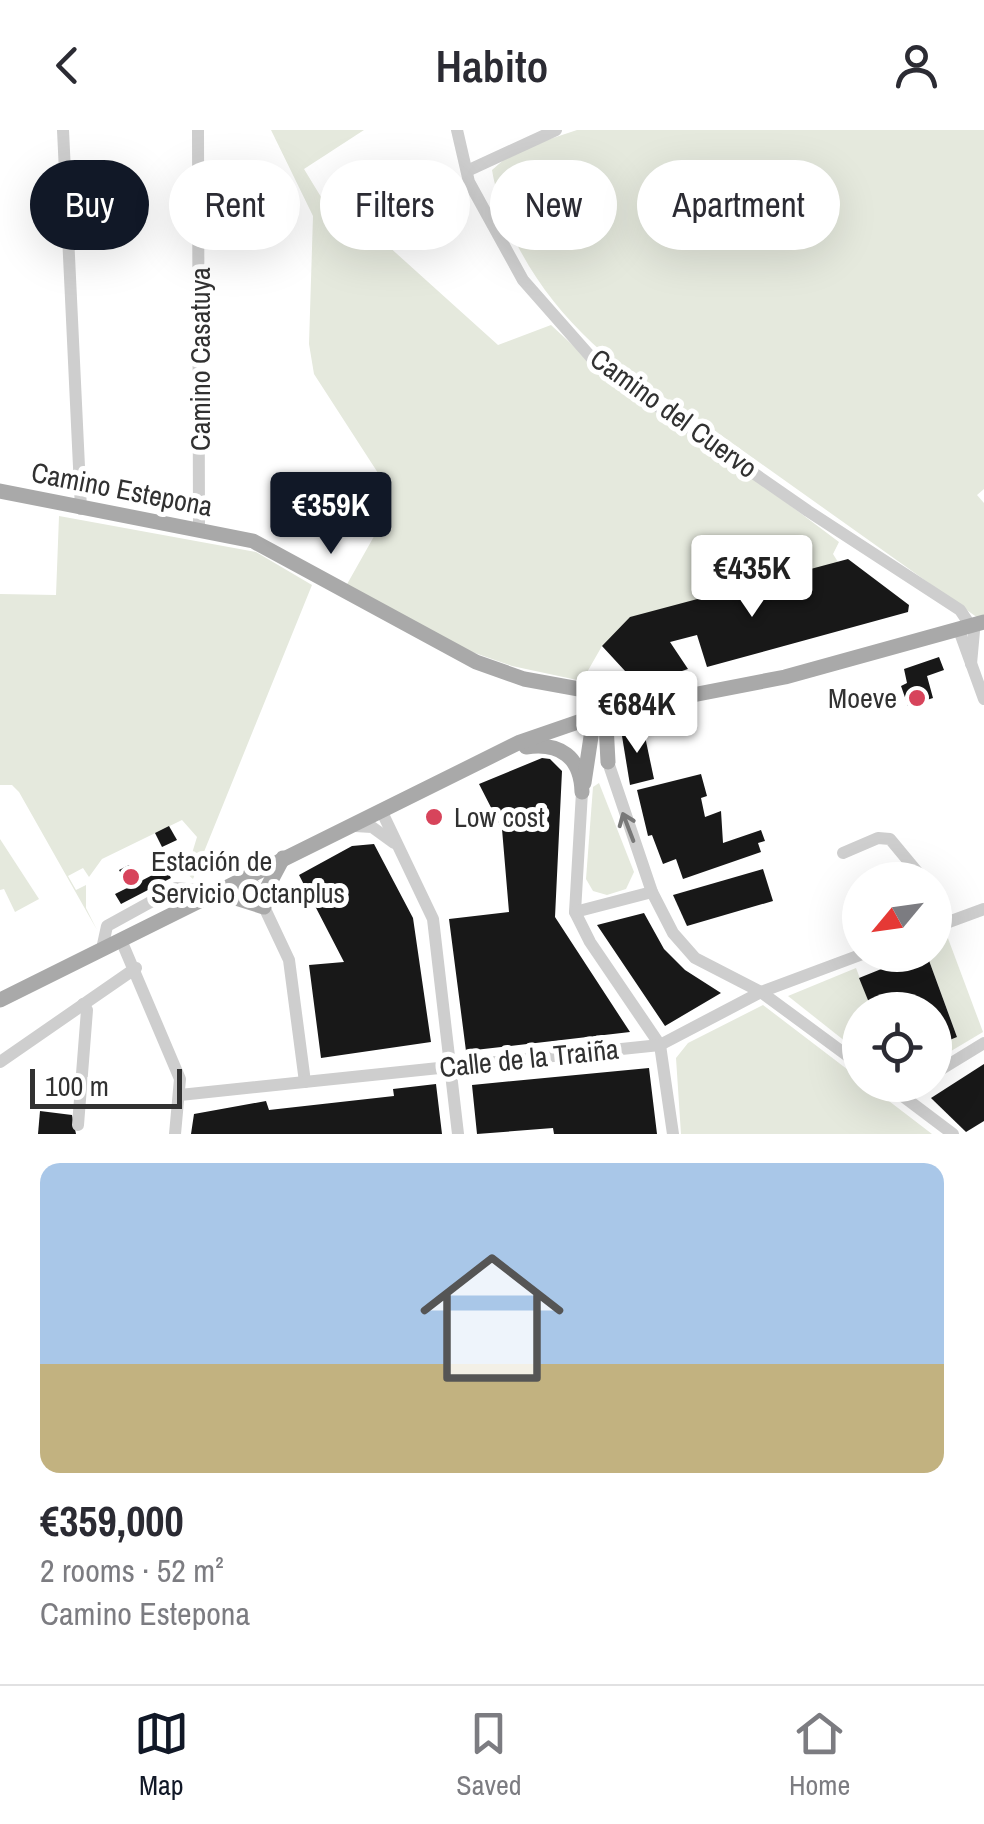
<!DOCTYPE html>
<meta charset="utf-8">
<style>
body{margin:0;font-family:"Archivo Narrow",sans-serif;background:#f7f7f7;color:#2b2b33;height:100vh;display:flex;flex-direction:column;font-size:38px;white-space:nowrap}
*{box-sizing:border-box;margin:0}
p{font-size:32px;color:#7c7c81}
.icon{flex:none;width:55px;height:55px;fill:none;stroke:currentColor;stroke-width:2;stroke-linecap:round;stroke-linejoin:round}
.map{position:relative;height:1004px;overflow:hidden}
.details{display:flex;flex-direction:column;background:#fff;flex:1}
.details>*{flex:none}
.hud{position:absolute;left:30px;top:30px;width:925px;height:90px;display:flex;gap:20px}
.needle{width:65px;rotate:241deg}
.buttons{position:absolute;left:842px;top:732px;display:grid;gap:20px}
.buttons a{display:grid;place-items:center;width:110px;height:110px;border-radius:50%;background:#fff;box-shadow:0 10px 40px #0002;font-size:50px}
.scale{position:absolute;left:30px;bottom:25px;width:152px;box-sizing:border-box;padding-left:10px;border:5px solid #313131;border-top:0;font-size:28px;line-height:35px;white-space:nowrap;color:#313131;-webkit-text-stroke:8px #fff;paint-order:stroke}
.price{position:absolute;translate:-50% -85px;padding:0 22px;border-radius:10px;background:#fff;color:#222;font-size:32px;line-height:65px;filter:drop-shadow(0 2px 5px #0008)}
.price::after{content:'';position:absolute;left:50%;top:60px;width:30px;height:22px;margin-left:-15px;background:inherit;clip-path:polygon(0 0,100% 0,50% 100%)}
.price.active{background:#111827;color:#fff}
ul{padding:0;list-style:none}
li{display:grid;align-content:center;gap:20px;height:530px;padding:0 40px}
li span{display:grid;place-items:center;height:310px;border-radius:20px;color:#555}
li>.icon{margin-inline-start:auto}
span .icon{width:180px;height:180px;fill:#fffc;stroke-width:1}
li b{font-size:42px}
.pill{padding:0 35px;border-radius:45px;background:#fff;box-shadow:0 10px 40px #0002;font-size:35px;line-height:90px}
.pill.active{background:#111827;color:#fff}
header{display:flex;justify-content:space-between;align-items:center;height:130px;padding:0 40px;background:#fff;font-size:45px;font-weight:600}
.tab-bar{display:flex;justify-content:space-around;align-items:center;height:140px;border-top:2px solid #e1e1e2;background:#fff;font-size:28px;color:#7c7c81}
.tab-bar a{display:grid;justify-items:center;gap:5px}
.tab-bar .active{color:#111827}
.map>svg:first-child{display:block}
</style>
<header><svg class="icon" aria-label="back" viewBox="0 0 24 24"><path d="M15 5l-7 7 7 7"/></svg>Habito<svg class="icon" aria-label="person" viewBox="0 0 24 24"><circle cx="12" cy="8" r="4"/><path d="M4 21q1-7 8-7t8 7"/></svg></header>
<div class="map">
<svg width="984" height="1004" viewBox="0 0 984 1004">
<rect width="100%" height="100%" fill="#fff"/>
<!-- green -->
<g fill="#e5e9dd">
<polygon points="271,0 364,0 304,39 332,85 356,87 498,215 551,195 625,264 676,290 839,412 833,424 838,432 602,516 582,551 512,536 472,522 346,456 377,401 378,343 314,244 309,214 313,86"/>
<path d="M 577,0 L 984,0 L 984,359 L 977,365 L 984,373 L 984,485 L 978,488 L 683,278 C 593,230 510,143 492,40 L 514,21 Z"/>
<polygon points="59,386 256,422 312,455 193,749 186,743 197,707 182,690 102,729 89,747 83,738 68,746 76,760 86,755 86,778 97,800 19,662 12,655 0,655 0,464 56,465"/>
<polygon points="599,653 634,742 626,759 607,765 593,761 586,749 593,657"/>
<polygon points="0,709 39,769 15,782 4,759 0,760"/>
<polygon points="946,803 983,902 946,924 941,914 957,907 927,825 935,825 935,807"/>
<polygon points="856,838 872,880 860,880 860,923 788,866"/>
<polygon points="763,875 860,949 860,955 868,955 932,1004 681,1004 676,928 688,913"/>
</g>
<!-- building -->
<g fill="#181818">
<polygon points="848,429 909,475 908,482 707,537 697,505 670,512 688,539 661,548 666,552 649,567 602,516 630,487"/>
<polygon points="939,527 944,540 927,546 933,568 908,576 901,556 907,553 904,539"/>
<polygon points="643,597 654,649 630,655 622,606 628,599"/>
<polygon points="542,628 550,629 562,641 555,787 630,902 466,921 449,789 509,782 502,699 479,654"/>
<polygon points="701,644 707,666 701,668 705,687 721,681 723,713 761,700 765,711 758,713 761,722 683,749 676,729 663,734 652,705 648,706 637,660"/>
<polygon points="169,696 177,710 162,717 155,703"/>
<polygon points="374,714 413,788 431,912 321,928 309,835 344,832 299,745 352,716"/>
<polygon points="129,735 139,752 166,738 171,748 121,774 115,764 129,757 119,740"/>
<polygon points="763,739 773,771 687,796 673,765"/>
<polygon points="644,783 664,819 685,840 721,863 665,896 597,795"/>
<polygon points="916,825 927,825 957,907 935,916 935,880 872,880 859,848"/>
<polygon points="984,934 984,991 966,1002 931,968"/>
<polygon points="649,938 657,1004 554,1004 553,998 477,1004 472,955"/>
<polygon points="436,954 442,1004 191,1004 194,984 266,971 269,980 394,966 393,959"/>
<polygon points="40,981 72,985 76,1004 38,1004"/>
</g>
<g fill="none" stroke-linecap="round" stroke-linejoin="round">
<!-- minor -->
<g stroke="#cecece" stroke-width="12">
<polyline points="63,0 81,379"/>
<polyline points="198,0 199,398"/>
<polyline points="457,0 469,52 523,150 597,234 808,381 960,480 974,501 971,534"/>
<polyline points="467,41 556,0"/>
<polyline points="959,500 984,569"/>
<polyline points="608,632 652,762 673,803 695,828 761,862 860,935"/>
<polyline points="582,662 575,782 590,812 660,915 673,1004"/>
<polyline points="381,680 433,789 458,1004"/>
<polyline points="355,696 372,697 394,713"/>
<polyline points="843,723 878,708 890,709 924,750"/>
<polyline points="249,745 289,830 305,952"/>
<polyline points="935,769 946,792"/>
<polyline points="575,782 652,762"/>
<polyline points="935,797 984,779"/>
<polyline points="121,810 180,949 175,1004"/>
<polyline points="102,819 107,796 176,758 217,762"/>
<polyline points="0,932 136,838"/>
<polyline points="935,943 984,913"/>
<polyline points="888,955 953,1004"/>
<polyline points="180,965 660,915 761,862 860,825"/>
<polyline points="901,965 916,955"/>
<polyline points="78,995 87,880 83,874"/>
</g>
<!-- major -->
<g stroke="#a9a9a9" stroke-width="15">
<polyline points="0,361 253,411 476,532 524,549 590,561 604,570 610,581"/>
<path d="M 526,617 C 560,612 581,627 582,662"/>
<polyline points="608,632 606,594 610,581"/>
<polyline points="584,653 592,600 601,585"/>
<polyline points="217,762 264,777 266,760 283,728"/>
<polyline points="0,870 520,612 610,581 785,547 984,492"/>
</g>
</g>
<!-- one-way arrows -->
<defs><path id="oneway-shaft" d="M-6 0H5M1.5-3L5.5 0L1.5 3" fill="none" stroke-width="1.6" stroke-linecap="round" stroke-linejoin="round" transform="scale(2.5)"/></defs>
<use stroke="#787878" href="#oneway-shaft" transform="translate(628 697) rotate(-111)"/>
<!-- markers -->
<g fill="#d7445b" stroke="#fff" stroke-width="4">
<circle cx="917" cy="568" r="10"/>
<circle cx="434" cy="687" r="10"/>
<circle cx="131" cy="747" r="10"/>
</g>
<g text-anchor="middle" dominant-baseline="central" stroke-width="10" stroke-linejoin="round" paint-order="stroke">
<!-- street labels -->
<g font-size="28" fill="#313131" stroke="#fff">
<text transform="translate(200 229) rotate(-90)">Camino Casatuya</text>
<text transform="translate(674 283) rotate(36)">Camino del Cuervo</text>
<text transform="translate(122 359) rotate(11)">Camino Estepona</text>
<text transform="translate(529 928) rotate(-6)">Calle de la Traiña</text>
</g>
<!-- poi labels -->
<g font-size="28" fill="#313131" stroke="#fff" text-anchor="start">
<text x="897" y="568" text-anchor="end">Moeve</text>
<text x="454" y="687">Low cost</text>
<text x="151" y="731">Estación de<tspan x="151" dy="32">Servicio Octanplus</tspan></text>
</g>
</g>
</svg>
<div class="buttons">
<a><svg class="needle" viewBox="-14 -14 28 28"><path d="M0-13l5 13h-10z" fill="#e53935"/><path d="M0 13l5-13h-10z" fill="#7c7c81"/></svg></a>
<a><svg class="icon" aria-label="locate" viewBox="0 0 24 24"><circle cx="12" cy="12" r="6"/><path d="M12 2v4M12 18v4M2 12h4M18 12h4"/></svg></a>
</div>
<div class="scale">100 m</div>
<b class="price active" style="left:331px;top:427px">€359K</b>
<b class="price" style="left:752px;top:490px">€435K</b>
<b class="price" style="left:637px;top:626px">€684K</b>
<div class="hud">
<a class="pill active">Buy</a>
<a class="pill">Rent</a>
<a class="pill">Filters</a>
<a class="pill">New</a>
<a class="pill">Apartment</a>
</div>
</div>
<section class="details">
<ul>
<li><span style="background:linear-gradient(#a9c7e8 65%,#c2b280 0)"><svg class="icon" aria-label="home" viewBox="0 0 24 24"><path d="M3 11l9-7 9 7M6 9v11h12V9"/></svg></span><div><b>€359,000</b><p>2 rooms · 52 m²</p><p>Camino Estepona</p></div></li>
</ul>
</section>
<nav class="tab-bar">
<a class="active"><svg class="icon" aria-label="map" viewBox="0 0 24 24"><path d="M3 6l6-2 6 2 6-2v14l-6 2-6-2-6 2zM9 4v14M15 6v14"/></svg>Map</a>
<a><svg class="icon" aria-label="saved" viewBox="0 0 24 24"><path d="M7 4h10v16l-5-4-5 4z"/></svg>Saved</a>
<a><svg class="icon" aria-label="home" viewBox="0 0 24 24"><path d="M3 11l9-7 9 7M6 9v11h12V9"/></svg>Home</a>
</nav>
